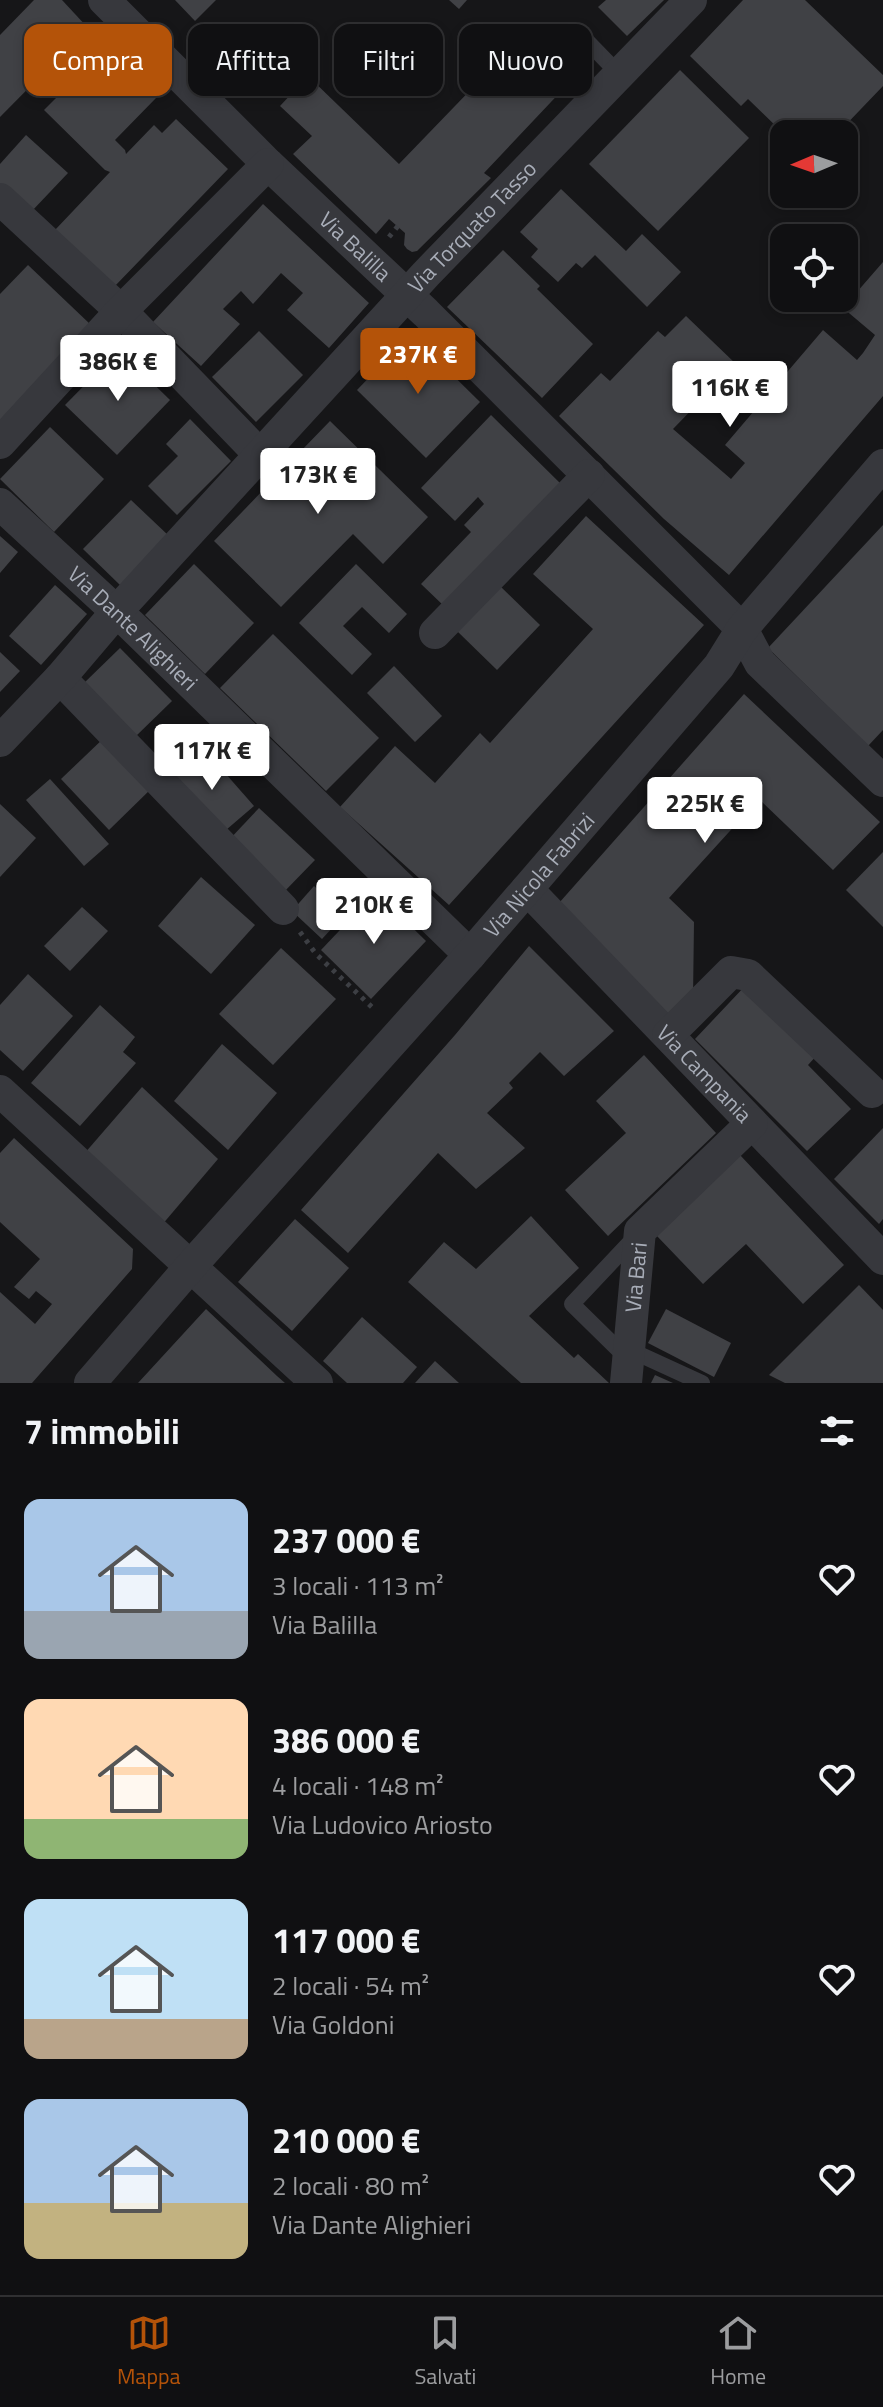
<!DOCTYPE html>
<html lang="it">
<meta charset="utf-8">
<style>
body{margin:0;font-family:"Titillium Web",sans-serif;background:#1e1e20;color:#f1f3f6;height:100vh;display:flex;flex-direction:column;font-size:30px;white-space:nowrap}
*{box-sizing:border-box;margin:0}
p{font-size:26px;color:#9c9d9f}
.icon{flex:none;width:44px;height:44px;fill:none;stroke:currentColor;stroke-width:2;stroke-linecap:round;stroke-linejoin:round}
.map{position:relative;height:1383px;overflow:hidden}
.drawer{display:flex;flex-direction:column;background:#101012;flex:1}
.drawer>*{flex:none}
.hud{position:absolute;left:24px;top:24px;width:836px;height:72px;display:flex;gap:16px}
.needle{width:52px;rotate:268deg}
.fabs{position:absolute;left:770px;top:120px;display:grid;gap:16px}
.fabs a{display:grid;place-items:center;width:88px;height:88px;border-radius:16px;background:#101012;box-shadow:0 4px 12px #0003,0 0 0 2px #303032;font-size:40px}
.price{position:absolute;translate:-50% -68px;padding:0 18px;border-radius:8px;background:#fff;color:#222;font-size:26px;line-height:52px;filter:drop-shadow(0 2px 4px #0008)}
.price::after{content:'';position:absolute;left:50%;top:48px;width:24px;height:18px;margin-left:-12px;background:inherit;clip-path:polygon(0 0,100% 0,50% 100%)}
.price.selected{background:#b45309;color:#fff}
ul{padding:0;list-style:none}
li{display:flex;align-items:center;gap:24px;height:200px;padding:0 24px}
li span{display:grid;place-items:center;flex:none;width:224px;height:160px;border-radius:16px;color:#555}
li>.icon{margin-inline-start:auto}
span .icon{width:96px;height:96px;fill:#fffc;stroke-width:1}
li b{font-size:34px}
h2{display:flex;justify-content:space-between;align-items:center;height:96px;padding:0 24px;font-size:34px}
.tag{padding:0 28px;border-radius:16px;background:#101012;box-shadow:0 4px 12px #0003,0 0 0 2px #303032;font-size:28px;line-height:72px}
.tag.selected{background:#b45309;color:#fff}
.menu{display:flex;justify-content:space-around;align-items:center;height:112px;border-top:2px solid #303032;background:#101012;font-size:22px;color:#9c9d9f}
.menu a{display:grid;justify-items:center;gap:4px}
.menu .selected{color:#b45309}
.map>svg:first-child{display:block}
</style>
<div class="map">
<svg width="883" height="1383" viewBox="0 0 883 1383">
<rect width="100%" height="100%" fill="#161618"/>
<!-- building -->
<g fill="#404145">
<polygon points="34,0 62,0 88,28 0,117 0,35"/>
<polygon points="175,0 216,0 195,21"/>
<polygon points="449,0 467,0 459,9"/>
<polygon points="606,0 664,0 627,36 598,7"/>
<polygon points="743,0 805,0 883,75 883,86 837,134 824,134 811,121 799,134 784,134 748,99 741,106 690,56"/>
<polygon points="535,23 585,66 484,173 491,178 417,251 412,252 407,249 404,245 405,233 389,219 376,234 293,154 312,136 280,106 308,76 399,164"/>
<polygon points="110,52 156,98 115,140 125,150 126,154 154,125 162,133 176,119 228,169 114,287 55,230 110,172 105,170 44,110 71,83 76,87"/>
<polygon points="680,70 749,138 658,231 589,164"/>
<polygon points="26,135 68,173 31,212 0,184 0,164"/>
<polygon points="561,189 626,251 642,234 681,272 647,307 595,255 582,268 576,263 558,282 531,257 538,249 520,232"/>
<polygon points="263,204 369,303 329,348 287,310 303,293 281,273 253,304 241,291 223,309 240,324 201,366 153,322"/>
<polygon points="503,250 540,286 537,289 593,344 542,398 447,307"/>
<polygon points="883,262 883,396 729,575 664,519 559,416 601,373 610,381 658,331 665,337 686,316 736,364 673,429 731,479 745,463 725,445 823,330 857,360 863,353 875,335 843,308"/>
<polygon points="28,265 91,325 0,420 0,294"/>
<polygon points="259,331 303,375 256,422 212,377"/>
<polygon points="411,334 480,402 426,458 357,390"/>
<polygon points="119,350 170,400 117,455 65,405"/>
<polygon points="491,415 562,485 445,607 421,584 471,532 464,525 484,504 478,497 455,521 421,488"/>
<polygon points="190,419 231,461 177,515 148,486 178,456 166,444"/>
<polygon points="330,421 428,517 383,564 353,534 281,607 214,541"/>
<polygon points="50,427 104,479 54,532 0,479"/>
<polygon points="131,500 169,536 121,586 83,549"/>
<polygon points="586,516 704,625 449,905 340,807 395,746 435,783 480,733 490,743 593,629 533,574"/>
<polygon points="883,525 883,730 868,746 768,648"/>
<polygon points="0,536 18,552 0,573"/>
<polygon points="194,564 254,623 205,674 145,615"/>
<polygon points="356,564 407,614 389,633 362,607 343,626 372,654 352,675 299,623"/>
<polygon points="55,585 87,614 41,665 9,636"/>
<polygon points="500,586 540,625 497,670 457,631"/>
<polygon points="273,634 379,738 326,791 220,688"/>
<polygon points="120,648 172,701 134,738 82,685"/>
<polygon points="0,652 20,671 0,692"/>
<polygon points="394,666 442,716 415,742 367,693"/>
<polygon points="744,694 880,822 833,870 759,799 669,898 694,922 693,998 669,1019 559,903"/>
<polygon points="106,736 154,786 109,830 61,779"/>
<polygon points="204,749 254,806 219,836 169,779"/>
<polygon points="50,779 109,844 84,866 26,800"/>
<polygon points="0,804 36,838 0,877"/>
<polygon points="259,808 315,860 282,894 227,842"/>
<polygon points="883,852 883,927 846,890"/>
<polygon points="201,877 255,925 211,974 158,926"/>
<polygon points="314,886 345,914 322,939 292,911"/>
<polygon points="376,892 426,941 371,999 321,950"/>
<polygon points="82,907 108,931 70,971 44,946"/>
<polygon points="529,946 614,1031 564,1076 540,1052 509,1083 513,1088 487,1113 525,1148 476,1189 438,1153 348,1253 301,1210 455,1035"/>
<polygon points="281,948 336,999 273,1065 219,1014"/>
<polygon points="28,974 73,1016 23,1071 0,1050 0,1005"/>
<polygon points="746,985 818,1054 808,1065 851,1109 807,1151 695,1039"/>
<polygon points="100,1005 135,1037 123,1052 136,1063 80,1126 31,1083"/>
<polygon points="222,1044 277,1093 228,1150 174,1101"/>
<polygon points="644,1055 716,1133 608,1236 565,1190 626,1133 596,1101"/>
<polygon points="142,1087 218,1159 161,1226 84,1154"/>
<polygon points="883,1128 883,1219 879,1224 834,1179"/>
<polygon points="14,1138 133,1249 132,1269 32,1383 0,1383 0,1292 35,1324 52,1304 36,1291 29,1299 14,1287 40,1259 0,1222 0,1153"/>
<polygon points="740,1155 844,1265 803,1304 746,1244 703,1284 656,1235"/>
<polygon points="531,1216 579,1268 529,1316 574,1358 578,1354 609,1383 521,1383 408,1282 444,1242 476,1269"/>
<polygon points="295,1219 349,1268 292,1331 238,1282"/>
<polygon points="859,1285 883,1310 883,1383 785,1383 769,1375"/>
<polygon points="206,1309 277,1376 285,1383 138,1383"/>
<polygon points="666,1309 731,1343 714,1377 648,1343"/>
<polygon points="362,1317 417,1367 403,1383 347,1383 323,1361"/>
<polygon points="435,1361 459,1383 415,1383"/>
<polygon points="655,1375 673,1383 651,1383"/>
</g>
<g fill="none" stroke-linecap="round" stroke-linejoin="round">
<!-- path -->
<g stroke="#3d3f44" stroke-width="5" stroke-dasharray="4 6" stroke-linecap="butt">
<polyline points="389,237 398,226"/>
<polyline points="300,932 316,954 376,1011"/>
</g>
<!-- service -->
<g stroke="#37383d" stroke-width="16">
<polyline points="584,38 618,73"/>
<polyline points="630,1350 702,1383"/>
<polyline points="628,1359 572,1304 637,1235"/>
</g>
<!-- minor -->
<g stroke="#37383d" stroke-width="32">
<path id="s1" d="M 104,0 L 268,164 L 426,313 L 742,629 L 760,663 L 883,781"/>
<polyline points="0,199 121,311 260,455"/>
<polyline points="0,443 121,311 268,164"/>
<path id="s2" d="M 0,504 L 130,624 L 470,955"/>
<polyline points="435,633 589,475"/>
<polyline points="60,678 283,909"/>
<path id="s3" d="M 0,741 L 60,678 L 117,611 L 426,274 L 691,0"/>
<path id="s4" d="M 527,889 L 883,1259"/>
<polyline points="668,1035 731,972 748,975 872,1092"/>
<polyline points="0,1091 317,1383"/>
<path id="s5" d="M 90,1383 L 190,1267 L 470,955 L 719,666 L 742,629 L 883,465"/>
<path id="s6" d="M 626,1383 L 640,1231 L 752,1123"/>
</g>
</g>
<g text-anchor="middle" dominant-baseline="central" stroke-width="8" stroke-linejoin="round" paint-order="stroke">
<!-- street labels -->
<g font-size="22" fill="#a8adb8" stroke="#111113">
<text stroke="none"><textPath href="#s3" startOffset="698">Via Torquato Tasso</textPath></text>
<text stroke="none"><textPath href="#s1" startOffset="352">Via Balilla</textPath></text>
<text stroke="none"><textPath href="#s2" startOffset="182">Via Dante Alighieri</textPath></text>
<text stroke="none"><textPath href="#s5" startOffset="678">Via Nicola Fabrizi</textPath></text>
<text stroke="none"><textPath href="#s4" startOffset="256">Via Campania</textPath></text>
<text stroke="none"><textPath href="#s6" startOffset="106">Via Bari</textPath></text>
</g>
</g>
</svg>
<div class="fabs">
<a><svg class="needle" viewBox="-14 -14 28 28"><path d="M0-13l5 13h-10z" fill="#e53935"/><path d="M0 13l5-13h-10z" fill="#9c9d9f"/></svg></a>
<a><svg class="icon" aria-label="locate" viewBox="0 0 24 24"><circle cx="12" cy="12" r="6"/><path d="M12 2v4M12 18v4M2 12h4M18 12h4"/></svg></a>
</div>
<b class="price selected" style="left:418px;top:396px">237K €</b>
<b class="price" style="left:118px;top:403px">386K €</b>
<b class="price" style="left:730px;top:429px">116K €</b>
<b class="price" style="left:318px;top:516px">173K €</b>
<b class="price" style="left:212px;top:792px">117K €</b>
<b class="price" style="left:705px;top:845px">225K €</b>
<b class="price" style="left:374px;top:946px">210K €</b>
<div class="hud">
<a class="tag selected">Compra</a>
<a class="tag">Affitta</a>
<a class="tag">Filtri</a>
<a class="tag">Nuovo</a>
</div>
</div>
<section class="drawer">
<h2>7 immobili<svg class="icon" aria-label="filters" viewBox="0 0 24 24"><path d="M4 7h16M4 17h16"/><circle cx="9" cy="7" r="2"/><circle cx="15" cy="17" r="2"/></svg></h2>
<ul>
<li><span style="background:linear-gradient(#a9c7e8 70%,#9aa5b1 0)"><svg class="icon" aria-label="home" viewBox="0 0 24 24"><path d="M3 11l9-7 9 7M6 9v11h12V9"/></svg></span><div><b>237 000 €</b><p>3 locali · 113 m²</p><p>Via Balilla</p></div><svg class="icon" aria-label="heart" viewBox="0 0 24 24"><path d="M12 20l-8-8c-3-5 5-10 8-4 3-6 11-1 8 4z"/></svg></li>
<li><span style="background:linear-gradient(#ffd9b3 75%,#8fb573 0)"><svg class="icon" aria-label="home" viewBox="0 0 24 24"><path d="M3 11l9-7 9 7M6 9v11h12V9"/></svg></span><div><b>386 000 €</b><p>4 locali · 148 m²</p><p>Via Ludovico Ariosto</p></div><svg class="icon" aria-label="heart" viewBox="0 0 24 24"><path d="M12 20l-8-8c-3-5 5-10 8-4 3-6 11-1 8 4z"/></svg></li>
<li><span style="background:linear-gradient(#bfe0f5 75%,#b9a48a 0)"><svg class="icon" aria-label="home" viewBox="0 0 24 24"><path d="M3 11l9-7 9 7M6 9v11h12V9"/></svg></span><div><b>117 000 €</b><p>2 locali · 54 m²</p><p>Via Goldoni</p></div><svg class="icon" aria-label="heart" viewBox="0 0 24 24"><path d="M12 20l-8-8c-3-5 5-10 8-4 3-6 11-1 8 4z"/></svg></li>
<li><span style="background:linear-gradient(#a9c7e8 65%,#c2b280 0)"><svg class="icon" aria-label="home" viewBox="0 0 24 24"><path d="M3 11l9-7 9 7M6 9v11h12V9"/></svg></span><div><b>210 000 €</b><p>2 locali · 80 m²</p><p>Via Dante Alighieri</p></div><svg class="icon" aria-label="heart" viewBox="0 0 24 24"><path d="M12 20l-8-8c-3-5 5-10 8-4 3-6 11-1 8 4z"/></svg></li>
</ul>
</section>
<nav class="menu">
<a class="selected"><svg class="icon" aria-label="map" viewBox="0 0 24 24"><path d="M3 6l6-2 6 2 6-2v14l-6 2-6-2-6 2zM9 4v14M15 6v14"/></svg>Mappa</a>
<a><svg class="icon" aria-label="saved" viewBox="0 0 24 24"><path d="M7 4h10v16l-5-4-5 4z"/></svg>Salvati</a>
<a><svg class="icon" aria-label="home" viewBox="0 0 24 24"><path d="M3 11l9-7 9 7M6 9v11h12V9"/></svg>Home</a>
</nav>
